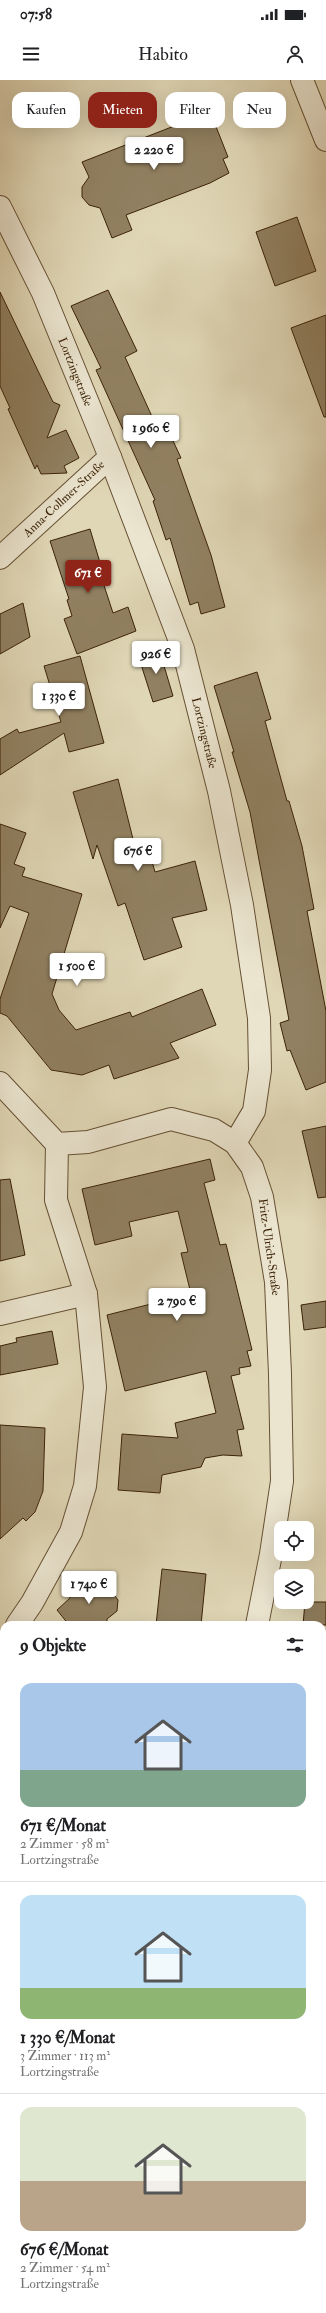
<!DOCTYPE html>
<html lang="de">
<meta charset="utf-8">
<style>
body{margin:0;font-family:"IM FELL Double Pica",serif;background:#f6f6f6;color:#202124;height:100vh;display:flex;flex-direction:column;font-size:15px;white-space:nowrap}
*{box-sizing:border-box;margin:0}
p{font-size:13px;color:#757577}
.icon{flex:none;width:22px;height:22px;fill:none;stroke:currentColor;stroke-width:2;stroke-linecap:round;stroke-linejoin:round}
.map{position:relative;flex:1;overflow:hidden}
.side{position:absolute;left:0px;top:1541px;width:326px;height:692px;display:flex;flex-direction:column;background:#fff;border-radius:12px 12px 0 0;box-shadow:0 4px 16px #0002}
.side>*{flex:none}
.guide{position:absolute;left:12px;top:12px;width:302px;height:36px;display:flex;gap:8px}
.fabs{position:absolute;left:274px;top:1441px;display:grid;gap:8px}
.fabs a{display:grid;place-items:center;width:40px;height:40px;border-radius:8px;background:#fff;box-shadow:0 4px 16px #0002;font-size:20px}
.price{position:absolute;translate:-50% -34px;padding:0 9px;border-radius:4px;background:#fff;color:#222;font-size:13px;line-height:26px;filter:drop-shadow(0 1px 2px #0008)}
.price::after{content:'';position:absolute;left:50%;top:24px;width:12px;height:9px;margin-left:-6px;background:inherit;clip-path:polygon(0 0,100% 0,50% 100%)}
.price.on{background:#8f2418;color:#fff}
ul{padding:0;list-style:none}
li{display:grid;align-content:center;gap:8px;height:212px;padding:0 20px}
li+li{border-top:1px solid #e0e0e0}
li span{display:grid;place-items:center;height:124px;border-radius:12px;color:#555}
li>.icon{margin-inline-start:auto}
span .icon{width:72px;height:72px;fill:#fffc;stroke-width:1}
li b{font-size:17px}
h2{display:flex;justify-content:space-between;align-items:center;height:48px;padding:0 20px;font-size:17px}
.pill{padding:0 14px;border-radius:12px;background:#fff;box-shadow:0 4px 16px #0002;font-size:14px;line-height:36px}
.pill.on{background:#8f2418;color:#fff}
.status{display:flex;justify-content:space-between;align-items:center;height:28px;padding:0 20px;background:#fff;direction:ltr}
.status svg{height:11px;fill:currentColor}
header{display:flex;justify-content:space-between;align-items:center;height:52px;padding:0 20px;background:#fff;font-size:18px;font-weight:600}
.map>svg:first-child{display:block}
</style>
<div class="status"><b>07:58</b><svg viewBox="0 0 49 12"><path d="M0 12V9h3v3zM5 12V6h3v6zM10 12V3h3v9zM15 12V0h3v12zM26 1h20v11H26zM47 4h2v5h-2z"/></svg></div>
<header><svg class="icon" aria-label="menu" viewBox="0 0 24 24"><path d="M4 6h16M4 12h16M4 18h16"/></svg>Habito<svg class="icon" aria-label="person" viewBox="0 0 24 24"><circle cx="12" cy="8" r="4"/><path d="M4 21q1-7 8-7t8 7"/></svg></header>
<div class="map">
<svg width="326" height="2233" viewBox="0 0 326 2233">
<rect width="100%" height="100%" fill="#e0d7b6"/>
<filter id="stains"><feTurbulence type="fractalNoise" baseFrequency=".005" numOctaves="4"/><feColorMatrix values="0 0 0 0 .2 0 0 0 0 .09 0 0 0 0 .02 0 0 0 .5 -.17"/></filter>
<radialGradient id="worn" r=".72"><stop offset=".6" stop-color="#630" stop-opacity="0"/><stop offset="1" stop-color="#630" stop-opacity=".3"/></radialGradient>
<!-- building -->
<g fill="#918162" stroke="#3c2307">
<polygon points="211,34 228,77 223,79 229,93 210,103 126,135 132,150 112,158 100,128 89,125 82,117 82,107 89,97 82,82 192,39 193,41"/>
<polygon points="297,137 316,191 275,206 256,152"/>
<polygon points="108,210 137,271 125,277 154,341 162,337 181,378 177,379 211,475 225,527 201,534 198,522 190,525 170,458 166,460 153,421 155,420 96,290 101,288 71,226"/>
<polygon points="0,212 53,322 60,325 47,358 66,350 79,378 64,386 67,393 41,394 37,385 35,389 8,329 10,328 0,306"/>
<polygon points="326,235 326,337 324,337 291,248"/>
<polygon points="90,449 101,486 98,487 113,533 128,527 136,551 77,574 64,539 72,536 67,520 69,519 50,461"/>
<polygon points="23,523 30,557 0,574 0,534"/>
<polygon points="159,569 173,616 153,622 138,575"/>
<polygon points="80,576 104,663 69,672 64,653 0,695 0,659 17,649 19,653 61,642 44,586"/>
<polygon points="257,592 271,639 265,641 287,721 289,721 302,766 314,829 307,831 326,931 326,1002 306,1010 290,970 287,971 280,943 289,940 250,732 232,672 234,672 214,606"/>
<polygon points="118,699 137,775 149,771 155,792 195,781 207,830 172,838 182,867 144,880 125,823 118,826 97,765 93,779 73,712"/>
<polygon points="0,744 26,753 14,784 25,788 22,796 82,814 52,914 59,930 76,950 130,932 132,937 202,909 216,945 170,963 179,978 114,999 109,985 82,995 51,990 7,936 0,933 0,919 29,833 10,826 0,848"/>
<polygon points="326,1046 326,1117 318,1118 302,1051"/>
<polygon points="210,1079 215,1100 204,1103 220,1165 226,1164 252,1270 247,1271 251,1286 239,1288 240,1294 231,1296 244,1349 237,1350 242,1376 223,1375 205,1378 201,1387 162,1395 160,1413 118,1410 122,1354 178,1358 175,1343 216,1333 206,1291 125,1311 107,1235 191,1214 181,1173 188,1172 178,1131 129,1142 132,1156 95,1165 82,1109"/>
<polygon points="10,1099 25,1175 0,1181 0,1100"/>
<polygon points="326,1221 326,1247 304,1250 301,1225"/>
<polygon points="52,1251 58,1284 0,1295 0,1266 17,1262 16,1258"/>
<polygon points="0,1345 45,1348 43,1411 35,1432 26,1441 23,1438 0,1459"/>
<polygon points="162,1489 206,1494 201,1545 156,1545"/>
<polygon points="91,1502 102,1502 108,1507 118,1520 117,1531 107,1539 107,1545 69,1545 57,1530 70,1518 70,1506 86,1507"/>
<polygon points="305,1522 326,1522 326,1545 303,1545"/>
</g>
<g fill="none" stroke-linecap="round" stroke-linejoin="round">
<!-- minor casing -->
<g stroke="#655033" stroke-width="24">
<g id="minor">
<polyline points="0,127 43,213 110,377 183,569 219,711 242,825 259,938 260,990 254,1031 235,1063"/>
<polyline points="0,478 110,377"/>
<polyline points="0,1003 57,1064 88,1062 171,1039 214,1050 235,1063 252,1087 262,1117 276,1202 280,1294 282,1401 271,1474 257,1545"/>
<polyline points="0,1234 86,1214"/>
<polyline points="17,1545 32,1523 71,1452 85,1406 95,1307 86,1214 56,1120 57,1064"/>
<polyline points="0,1568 4,1563"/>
<polyline points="0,1852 4,1848"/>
<polyline points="322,1898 326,1904"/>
<polyline points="322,1970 326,1967"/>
<polyline points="0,2182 4,2179"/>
<polyline points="0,2211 4,2218"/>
</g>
</g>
<!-- tertiary casing -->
<g stroke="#655033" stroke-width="24">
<polyline id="tertiary" points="302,0 326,60"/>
</g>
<!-- minor -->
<use href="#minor" stroke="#ebe5d0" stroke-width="22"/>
<!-- tertiary -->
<use href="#tertiary" stroke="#ebe5d0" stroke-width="22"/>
</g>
<g text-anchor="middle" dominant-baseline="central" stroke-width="3" stroke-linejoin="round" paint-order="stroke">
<!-- street labels -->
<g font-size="12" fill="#3c2307" stroke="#ebe5d0">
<text transform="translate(75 292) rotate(68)">Lortzingstraße</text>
<text transform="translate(64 419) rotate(-43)">Anna-Collmer-Straße</text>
<text transform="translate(204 653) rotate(76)">Lortzingstraße</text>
<text transform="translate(269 1167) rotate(82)">Fritz-Ulrich-Straße</text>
</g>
</g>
<rect width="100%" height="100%" filter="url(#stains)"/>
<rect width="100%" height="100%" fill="url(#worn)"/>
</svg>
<div class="fabs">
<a><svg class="icon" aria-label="locate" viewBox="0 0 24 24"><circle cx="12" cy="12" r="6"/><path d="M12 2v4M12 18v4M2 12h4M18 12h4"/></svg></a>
<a><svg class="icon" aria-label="layers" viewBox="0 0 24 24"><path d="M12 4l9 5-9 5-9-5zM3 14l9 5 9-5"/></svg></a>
</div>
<b class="price" style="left:154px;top:91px">2 220 €</b>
<b class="price" style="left:151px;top:369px">1 960 €</b>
<b class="price on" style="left:88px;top:514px">671 €</b>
<b class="price" style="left:156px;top:595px">926 €</b>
<b class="price" style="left:59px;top:637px">1 330 €</b>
<b class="price" style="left:138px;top:792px">676 €</b>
<b class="price" style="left:77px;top:907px">1 500 €</b>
<b class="price" style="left:177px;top:1242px">2 790 €</b>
<b class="price" style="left:89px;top:1525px">1 740 €</b>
<div class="guide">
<a class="pill">Kaufen</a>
<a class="pill on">Mieten</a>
<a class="pill">Filter</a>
<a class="pill">Neu</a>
</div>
<section class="side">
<h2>9 Objekte<svg class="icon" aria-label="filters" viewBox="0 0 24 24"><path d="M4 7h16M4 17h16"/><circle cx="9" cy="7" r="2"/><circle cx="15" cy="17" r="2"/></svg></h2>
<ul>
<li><span style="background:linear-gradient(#a9c7e8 70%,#7fa58c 0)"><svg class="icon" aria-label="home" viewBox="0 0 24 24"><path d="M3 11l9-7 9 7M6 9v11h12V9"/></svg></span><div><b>671 €/Monat</b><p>2 Zimmer · 58 m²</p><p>Lortzingstraße</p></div></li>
<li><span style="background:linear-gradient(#bfe0f5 75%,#8fb573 0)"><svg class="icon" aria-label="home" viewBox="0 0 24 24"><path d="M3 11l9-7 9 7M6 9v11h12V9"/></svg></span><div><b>1 330 €/Monat</b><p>3 Zimmer · 113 m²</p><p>Lortzingstraße</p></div></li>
<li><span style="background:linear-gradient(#dfe7d0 60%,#b9a48a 0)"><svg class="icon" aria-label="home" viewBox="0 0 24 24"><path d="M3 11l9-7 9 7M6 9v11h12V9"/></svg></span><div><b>676 €/Monat</b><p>2 Zimmer · 54 m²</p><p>Lortzingstraße</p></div></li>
</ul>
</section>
</div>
